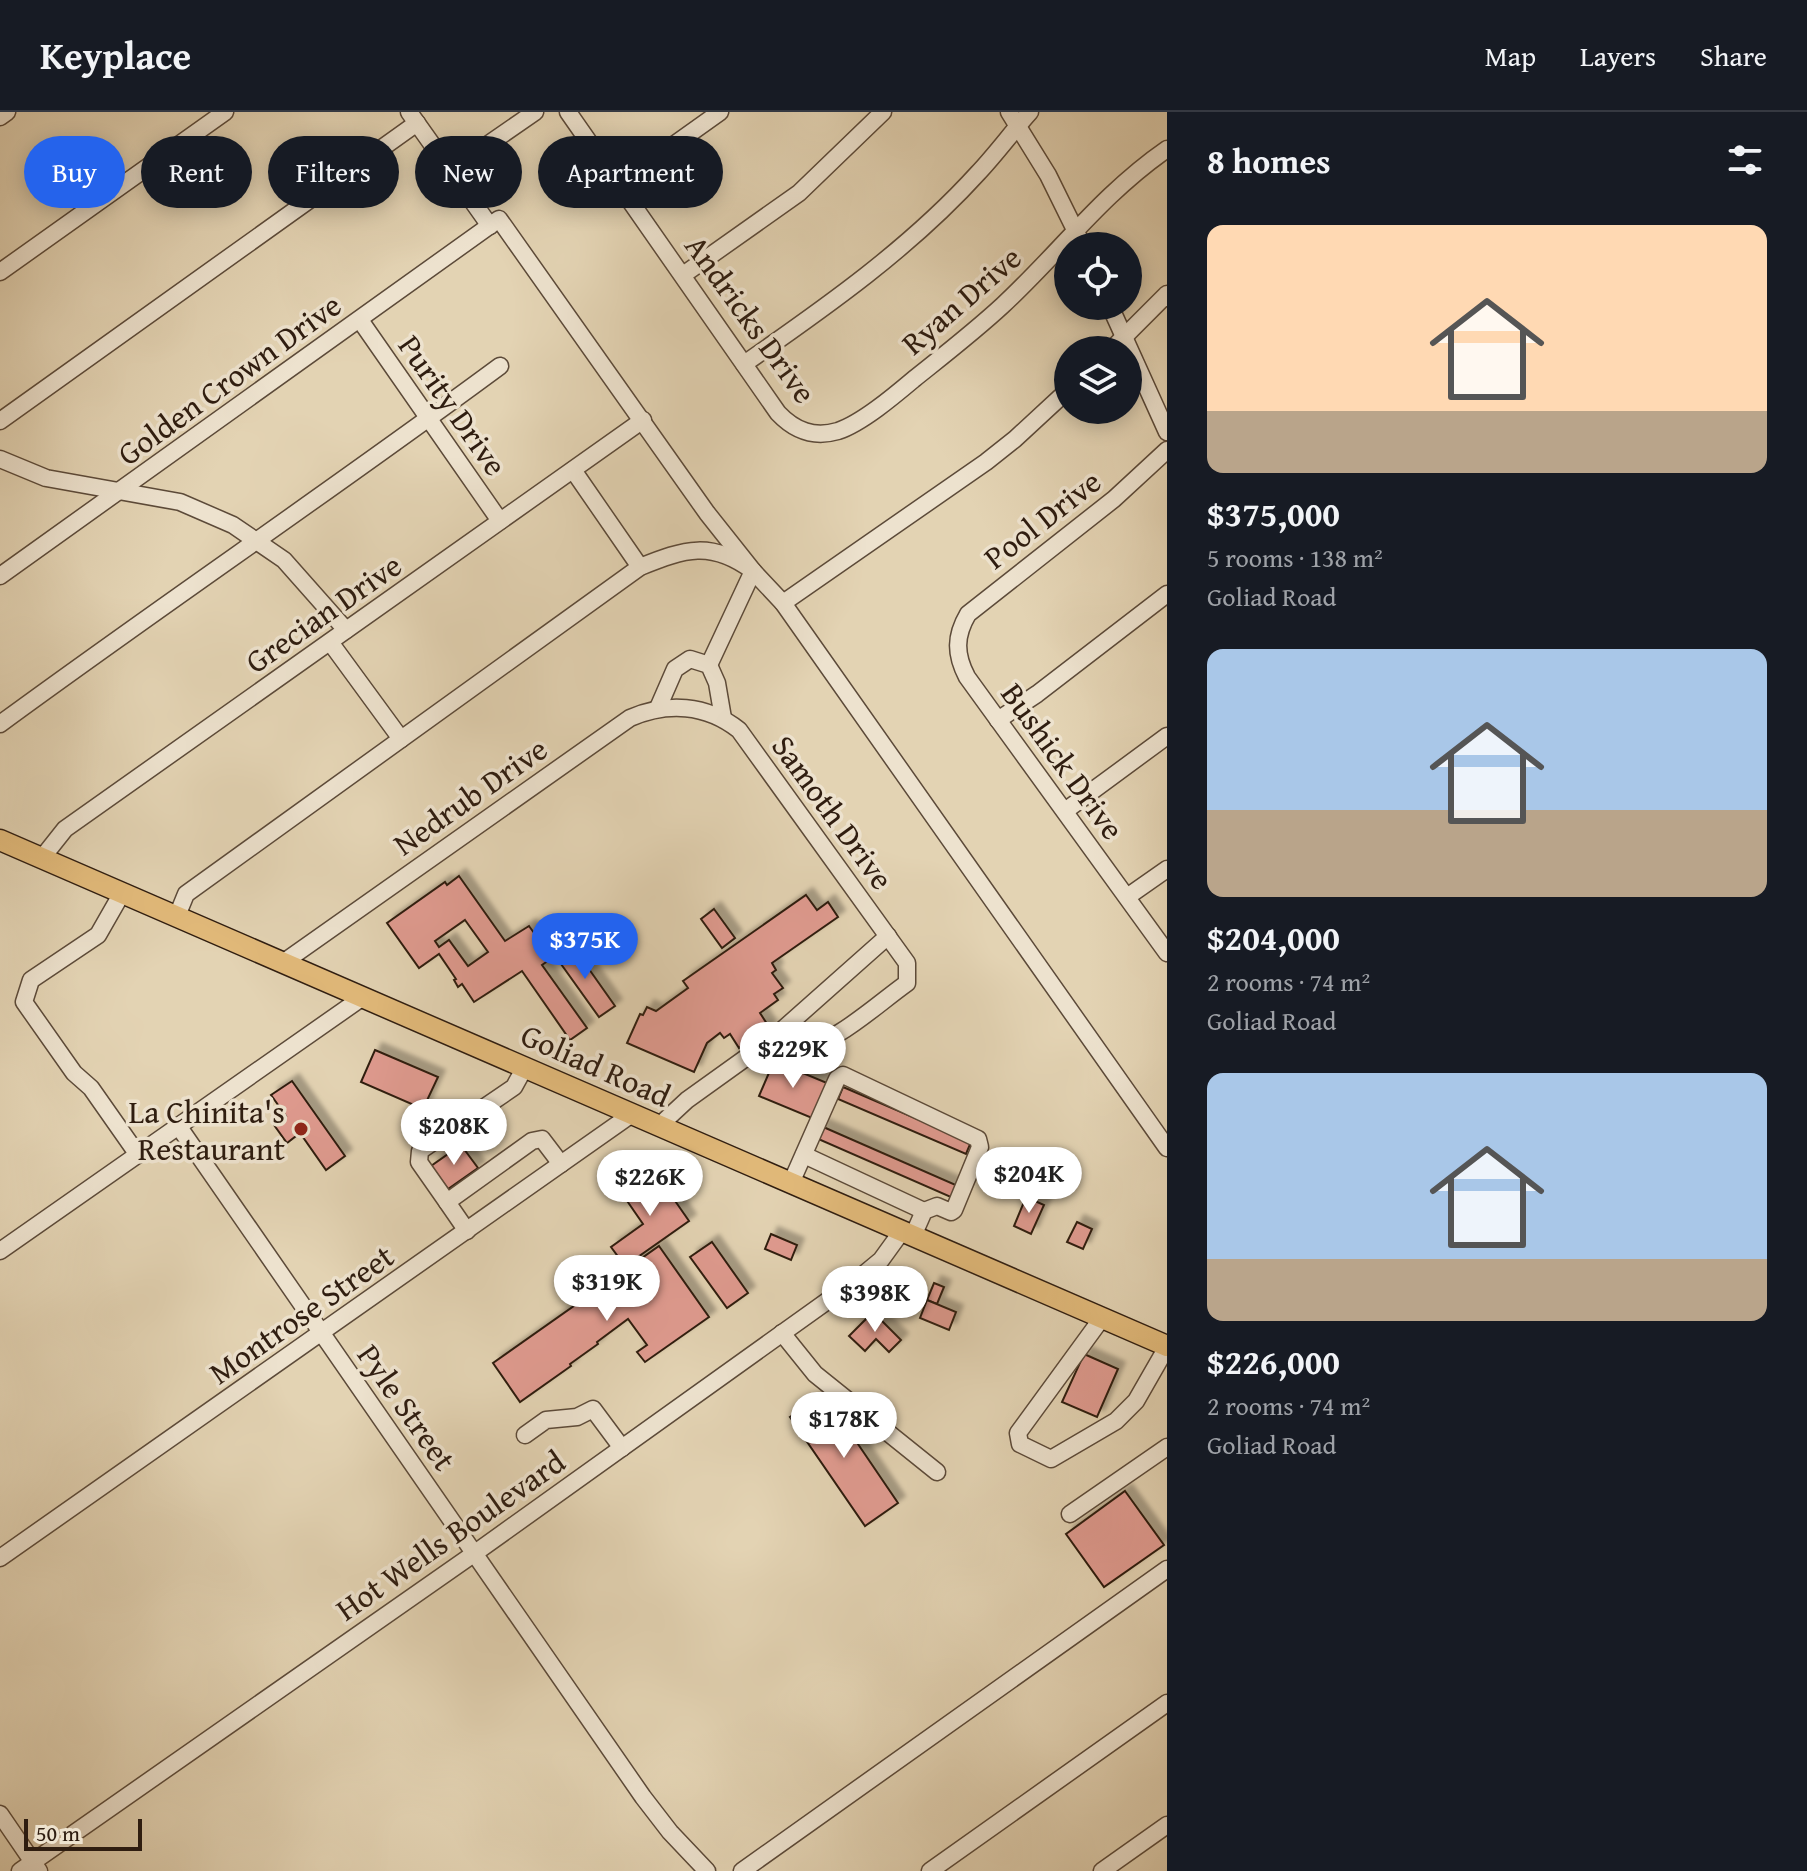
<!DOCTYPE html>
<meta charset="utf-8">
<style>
body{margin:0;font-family:"Gentium Book Plus",serif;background:#242831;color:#f1f3f6;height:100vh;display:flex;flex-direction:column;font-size:30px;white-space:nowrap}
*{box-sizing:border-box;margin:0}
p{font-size:26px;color:#9ea1a6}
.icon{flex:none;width:44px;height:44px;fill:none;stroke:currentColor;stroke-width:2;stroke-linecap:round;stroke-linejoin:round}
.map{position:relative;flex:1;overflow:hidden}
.panel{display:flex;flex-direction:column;background:#171b24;width:640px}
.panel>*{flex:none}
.guide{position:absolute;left:24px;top:24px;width:760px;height:72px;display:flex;gap:16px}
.tools{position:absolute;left:1054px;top:120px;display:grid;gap:16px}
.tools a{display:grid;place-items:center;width:88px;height:88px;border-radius:50%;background:#171b24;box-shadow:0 4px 20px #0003;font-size:40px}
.scale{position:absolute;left:24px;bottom:20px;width:118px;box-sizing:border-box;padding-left:8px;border:4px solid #2f1d10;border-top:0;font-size:22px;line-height:28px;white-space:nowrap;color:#2f1d10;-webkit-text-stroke:6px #ede2ce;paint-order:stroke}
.price{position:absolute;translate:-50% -68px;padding:0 18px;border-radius:28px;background:#fff;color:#222;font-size:26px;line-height:52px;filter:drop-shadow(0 2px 4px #0008)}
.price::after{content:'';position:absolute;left:50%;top:48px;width:24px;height:18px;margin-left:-12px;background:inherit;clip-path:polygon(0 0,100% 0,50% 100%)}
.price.active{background:#2563eb;color:#fff}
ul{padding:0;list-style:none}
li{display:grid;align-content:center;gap:16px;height:424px;padding:0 40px}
li span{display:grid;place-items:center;height:248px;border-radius:16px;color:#555}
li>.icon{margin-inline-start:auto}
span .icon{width:144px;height:144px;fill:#fffc;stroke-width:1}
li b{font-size:34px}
h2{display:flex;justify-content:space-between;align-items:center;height:96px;padding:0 40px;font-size:34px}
.pill{padding:0 28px;border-radius:36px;background:#171b24;box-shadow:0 4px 20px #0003;font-size:28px;line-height:72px}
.pill.active{background:#2563eb;color:#fff}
header{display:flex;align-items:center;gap:48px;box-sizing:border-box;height:112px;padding:0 40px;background:#171b24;border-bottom:2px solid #363941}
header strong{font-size:38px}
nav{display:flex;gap:44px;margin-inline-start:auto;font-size:28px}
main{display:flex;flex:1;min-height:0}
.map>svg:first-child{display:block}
</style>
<header>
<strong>Keyplace</strong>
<nav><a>Map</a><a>Layers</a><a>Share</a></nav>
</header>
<main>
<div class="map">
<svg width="1167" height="1759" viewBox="0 0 1167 1759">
<defs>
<filter id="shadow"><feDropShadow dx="7" dy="-7" stdDeviation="2" flood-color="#0004"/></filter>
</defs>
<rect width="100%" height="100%" fill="#e3d3b3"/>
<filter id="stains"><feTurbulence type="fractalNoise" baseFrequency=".0025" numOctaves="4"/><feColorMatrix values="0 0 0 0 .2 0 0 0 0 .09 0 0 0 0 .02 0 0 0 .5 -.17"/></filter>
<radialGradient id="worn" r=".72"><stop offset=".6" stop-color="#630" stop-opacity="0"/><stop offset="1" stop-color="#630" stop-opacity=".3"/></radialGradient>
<!-- building -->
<g fill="#e09b90" stroke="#2f1d10" stroke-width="2" fill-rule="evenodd" filter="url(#shadow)">
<path d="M 459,764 L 505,829 L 529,814 L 552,846 L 542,853 L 587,916 L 570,928 L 522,859 L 474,890 L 462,872 L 458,875 L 454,868 L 456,867 L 439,842 L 419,856 L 387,811 L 445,770 L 447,773 ZM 465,808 L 488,840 L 468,854 L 449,828 L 439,835 L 435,829 Z"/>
<polygon points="806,783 817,798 828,790 838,805 772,851 776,858 772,861 783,876 774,882 778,888 760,901 769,915 739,936 730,922 724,926 720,921 707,931 694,960 627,931 640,902 643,903 647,895 656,899 688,876 683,869"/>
<polygon points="714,797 735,826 722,836 701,807"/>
<polygon points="572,833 615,894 599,905 556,845"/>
<polygon points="375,938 438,965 423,997 361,970"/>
<polygon points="774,949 827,971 812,1006 759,984"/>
<polygon points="292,969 345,1044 326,1058 300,1021 287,1031 274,1013 286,1004 271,983"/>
<polygon points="843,975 971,1030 966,1042 838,987"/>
<polygon points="821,1014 958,1074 953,1086 816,1026"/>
<polygon points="461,1033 478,1056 448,1077 431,1054"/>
<polygon points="655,1060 689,1109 625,1154 611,1135 643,1112 623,1083"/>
<polygon points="1026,1085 1044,1093 1031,1122 1014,1114"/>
<polygon points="1077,1110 1092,1117 1083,1137 1067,1130"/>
<polygon points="771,1122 797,1133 791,1148 765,1137"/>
<polygon points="712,1130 748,1181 727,1196 690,1145"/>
<polygon points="659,1134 709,1205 645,1250 637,1240 647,1233 628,1207 597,1230 598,1232 570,1252 571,1254 520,1290 493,1251"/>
<polygon points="934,1171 944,1175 937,1192 927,1188"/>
<polygon points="927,1188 956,1200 949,1218 920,1206"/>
<polygon points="873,1200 901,1228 889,1240 876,1227 865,1239 849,1224"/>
<polygon points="1084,1242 1118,1257 1097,1305 1062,1290"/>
<polygon points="824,1282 898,1391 865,1414 790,1305"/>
<polygon points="1125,1379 1164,1433 1104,1475 1066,1422"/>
</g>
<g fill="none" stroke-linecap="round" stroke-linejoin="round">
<!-- minor casing -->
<g stroke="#5c4a39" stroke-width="19">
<g id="minor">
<polyline points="409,0 490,114"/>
<path d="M 568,0 L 778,301 C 795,319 814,326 838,319 C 862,311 895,283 914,267 C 944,243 975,219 1003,193 C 1060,140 1102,82 1167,37"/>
<polyline points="1009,0 1048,63 1083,134"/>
<polyline points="0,5 7,0"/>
<polyline points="451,58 535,0"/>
<polyline points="619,72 720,0"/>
<polyline points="0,160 225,0"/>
<polyline points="683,163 799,81 883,0"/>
<polyline points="1110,194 1167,320"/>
<polyline points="360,208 500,409"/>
<polyline points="1111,238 1167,182"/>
<path d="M 744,252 C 826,195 910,136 978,61 C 996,42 1012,20 1030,0"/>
<polyline points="0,309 417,11"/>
<path d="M 1167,338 L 1114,387 L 968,502 C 955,524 955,542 967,565 L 1167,841"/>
<polyline points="0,347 46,366 180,390 233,413 284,448 346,518"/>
<polyline points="573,358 640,455"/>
<polyline points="0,464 499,107 707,401 753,459 783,491 1167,1036"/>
<polyline points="783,491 986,350 1015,327 1068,278"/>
<polyline points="330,530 401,627"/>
<polyline points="658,596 675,557 690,547 709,553 717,571 723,606"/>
<polyline points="998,608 1037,582 1167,482"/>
<path d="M 0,612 C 165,491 335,376 500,254"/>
<polyline points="1065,699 1167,624"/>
<polyline points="42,746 65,717 643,308"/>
<polyline points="122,781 98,823 31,868 24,890 74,961 91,976 138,1043"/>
<polyline points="1127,785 1167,757"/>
<path d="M 177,804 L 186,782 L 640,455 C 685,437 711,428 753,459 L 709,553"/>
<path d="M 284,850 L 630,606 C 667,590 706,592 739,618 L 907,851 L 907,871 C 872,896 834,934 790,940 L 772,927"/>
<polyline points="525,955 514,975 420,1039 419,1050 447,1090 532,1029 542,1027 561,1052"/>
<polyline points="659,1014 687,988 772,927 888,824"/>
<polyline points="179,1015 643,1685 670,1720 707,1759"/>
<polyline points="804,1043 924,1099"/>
<polyline points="791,1071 837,967 843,963 978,1027 980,1035 954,1098 951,1100 937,1094 924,1099 913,1124"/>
<polyline points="447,1090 467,1119"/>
<polyline points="0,1139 363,885"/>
<polyline points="1102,1206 1018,1321 1020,1332 1051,1347 1116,1309 1136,1289 1167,1235"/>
<polyline points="782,1221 815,1262 937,1360"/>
<polyline points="525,1323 546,1308 577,1305 593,1297 622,1336"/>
<polyline points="1070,1402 1167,1335"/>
<polyline points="0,1446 632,1002"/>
<polyline points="0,1702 39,1759"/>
<polyline points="20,1759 475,1441 858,1167 881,1148 902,1119"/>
<polyline points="742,1759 1167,1457"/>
<polyline points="930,1759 1167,1591"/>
<polyline points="1102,1759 1167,1713"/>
</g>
</g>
<!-- major casing -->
<g stroke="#2f1d10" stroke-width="23">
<polyline id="major" points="0,728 1167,1234"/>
</g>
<!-- minor -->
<use href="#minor" stroke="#ede2ce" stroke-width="16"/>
<!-- major -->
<use href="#major" stroke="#e2ba7a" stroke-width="20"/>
</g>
<!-- markers -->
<circle fill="#8f2418" stroke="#ede2ce" stroke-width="3" cx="301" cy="1017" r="8"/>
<g text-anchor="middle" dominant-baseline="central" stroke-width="7" stroke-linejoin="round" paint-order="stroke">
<!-- street labels -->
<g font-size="32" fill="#2f1d10" stroke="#ede2ce">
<text transform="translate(961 188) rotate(-41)">Ryan Drive</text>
<text transform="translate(751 207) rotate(54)">Andricks Drive</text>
<text transform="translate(229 267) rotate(-36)">Golden Crown Drive</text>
<text transform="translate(453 293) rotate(55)">Purity Drive</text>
<text transform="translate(1042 407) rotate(-38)">Pool Drive</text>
<text transform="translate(323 501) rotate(-35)">Grecian Drive</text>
<text transform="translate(1063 649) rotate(54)">Bushick Drive</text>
<text transform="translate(470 684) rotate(-35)">Nedrub Drive</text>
<text transform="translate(833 700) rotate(54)">Samoth Drive</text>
<text transform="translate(596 953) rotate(24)">Goliad Road</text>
<text transform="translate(301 1202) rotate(-35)">Montrose Street</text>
<text transform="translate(407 1295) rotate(55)">Pyle Street</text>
<text transform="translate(450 1423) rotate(-35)">Hot Wells Boulevard</text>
</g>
<!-- poi labels -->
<g font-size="32" fill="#2f1d10" stroke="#ede2ce" text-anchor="end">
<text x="285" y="999">La Chinita's<tspan x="285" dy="37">Restaurant</tspan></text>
</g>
</g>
<rect width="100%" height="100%" filter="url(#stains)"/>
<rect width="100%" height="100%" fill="url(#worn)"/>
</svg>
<div class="tools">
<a><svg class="icon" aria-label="locate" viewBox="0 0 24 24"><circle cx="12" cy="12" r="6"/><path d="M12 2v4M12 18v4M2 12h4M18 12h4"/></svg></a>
<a><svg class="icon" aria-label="layers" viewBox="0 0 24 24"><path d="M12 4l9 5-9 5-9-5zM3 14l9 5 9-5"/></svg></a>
</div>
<div class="scale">50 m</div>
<b class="price active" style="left:585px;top:869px">$375K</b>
<b class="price" style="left:793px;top:978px">$229K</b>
<b class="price" style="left:454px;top:1055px">$208K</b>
<b class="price" style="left:1029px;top:1103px">$204K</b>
<b class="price" style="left:650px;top:1106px">$226K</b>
<b class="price" style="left:607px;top:1211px">$319K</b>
<b class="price" style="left:875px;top:1222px">$398K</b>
<b class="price" style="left:844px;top:1348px">$178K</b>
<div class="guide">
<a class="pill active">Buy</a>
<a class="pill">Rent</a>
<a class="pill">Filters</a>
<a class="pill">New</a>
<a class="pill">Apartment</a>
</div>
</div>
<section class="panel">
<h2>8 homes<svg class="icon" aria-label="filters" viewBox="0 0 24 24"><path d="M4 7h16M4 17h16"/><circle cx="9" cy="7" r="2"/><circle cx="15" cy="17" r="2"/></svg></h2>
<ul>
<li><span style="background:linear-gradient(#ffd9b3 75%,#b9a48a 0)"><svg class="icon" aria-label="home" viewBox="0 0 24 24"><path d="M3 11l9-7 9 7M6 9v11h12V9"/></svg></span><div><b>$375,000</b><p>5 rooms · 138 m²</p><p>Goliad Road</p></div></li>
<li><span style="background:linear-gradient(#a9c7e8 65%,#b9a48a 0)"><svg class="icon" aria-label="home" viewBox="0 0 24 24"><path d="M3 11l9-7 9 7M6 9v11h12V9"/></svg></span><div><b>$204,000</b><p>2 rooms · 74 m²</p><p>Goliad Road</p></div></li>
<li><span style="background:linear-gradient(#a9c7e8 75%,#b9a48a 0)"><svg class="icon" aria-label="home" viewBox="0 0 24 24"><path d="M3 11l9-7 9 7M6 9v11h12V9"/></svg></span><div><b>$226,000</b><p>2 rooms · 74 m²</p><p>Goliad Road</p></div></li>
</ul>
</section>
</main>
